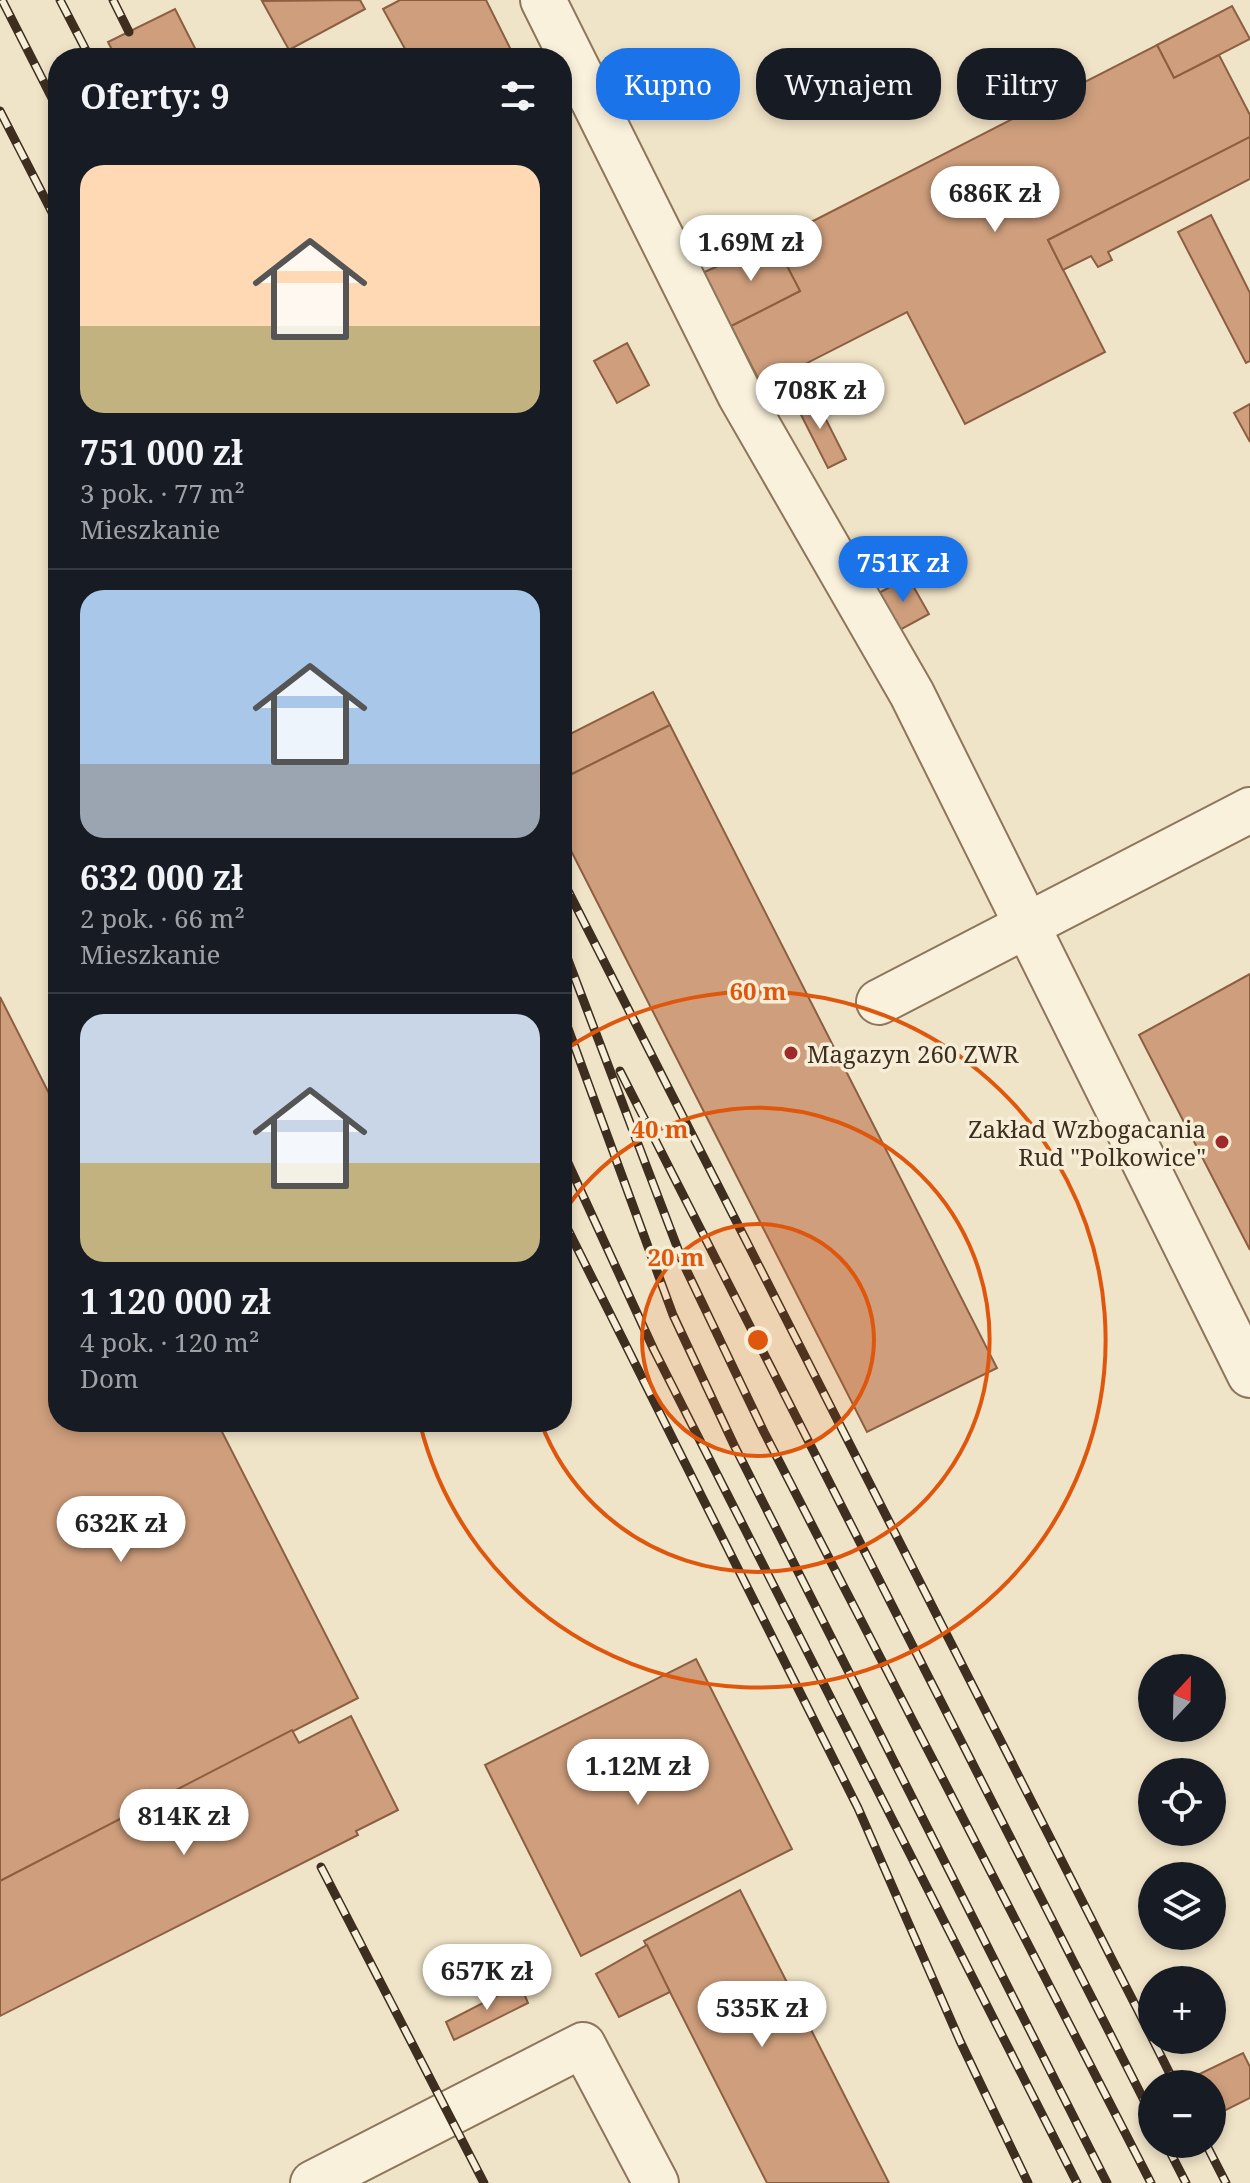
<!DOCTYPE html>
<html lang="pl">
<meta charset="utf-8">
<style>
body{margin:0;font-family:"Noto Serif",serif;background:#242831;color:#f1f3f6;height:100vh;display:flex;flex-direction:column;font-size:30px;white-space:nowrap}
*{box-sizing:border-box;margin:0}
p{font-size:26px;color:#9ea1a6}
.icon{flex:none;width:44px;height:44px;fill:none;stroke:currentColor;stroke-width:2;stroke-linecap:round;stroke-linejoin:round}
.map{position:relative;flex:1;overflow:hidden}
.details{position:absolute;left:48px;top:48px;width:524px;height:1384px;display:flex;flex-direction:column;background:#171b24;border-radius:32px;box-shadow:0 4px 12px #0003}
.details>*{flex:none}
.banner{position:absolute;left:596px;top:48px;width:534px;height:72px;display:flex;gap:16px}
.needle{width:52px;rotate:22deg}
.tools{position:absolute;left:1138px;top:1654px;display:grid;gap:16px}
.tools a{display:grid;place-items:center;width:88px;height:88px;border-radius:50%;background:#171b24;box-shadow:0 4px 12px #0003;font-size:40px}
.price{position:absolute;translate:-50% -68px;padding:0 18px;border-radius:28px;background:#fff;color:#222;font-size:26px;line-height:52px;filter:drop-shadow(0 2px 4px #0008)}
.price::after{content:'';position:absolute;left:50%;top:48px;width:24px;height:18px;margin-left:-12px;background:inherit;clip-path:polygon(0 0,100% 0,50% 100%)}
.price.active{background:#1a73e8;color:#fff}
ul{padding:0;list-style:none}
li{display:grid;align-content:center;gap:16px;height:424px;padding:0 32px}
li+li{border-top:2px solid #363941}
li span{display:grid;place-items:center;height:248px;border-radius:24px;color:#555}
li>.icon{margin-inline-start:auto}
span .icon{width:144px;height:144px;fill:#fffc;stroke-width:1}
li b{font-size:34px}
h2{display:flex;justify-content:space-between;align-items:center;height:96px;padding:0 32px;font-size:34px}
.chip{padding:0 28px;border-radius:32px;background:#171b24;box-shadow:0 4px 12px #0003;font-size:28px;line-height:72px}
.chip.active{background:#1a73e8;color:#fff}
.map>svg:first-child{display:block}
</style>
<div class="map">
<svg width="1250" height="2183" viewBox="0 0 1250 2183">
<rect width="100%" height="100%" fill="#f0e4c8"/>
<!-- building -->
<g fill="#cf9f7d" stroke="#8d5f41" stroke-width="2">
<polygon points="360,0 365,9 289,50 262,1"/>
<polygon points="400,0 486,0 515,58 410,58 383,9"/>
<polygon points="1232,6 1250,39 1174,78 1157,45"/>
<polygon points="175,9 200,58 116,58 108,42"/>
<polygon points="1157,45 1174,78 1219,55 1250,115 1250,137 1048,240 1105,352 965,424 907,312 762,386 731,326 800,291 774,241"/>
<polygon points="1250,137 1250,179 1108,252 1112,260 1098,267 1091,256 1063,270 1048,240"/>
<polygon points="1211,215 1250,293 1250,361 1246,363 1178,232"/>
<polygon points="774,241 800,291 731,326 700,274"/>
<polygon points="627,343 649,385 617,403 594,361"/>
<polygon points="813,394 846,459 828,468 795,403"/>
<polygon points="1250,404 1250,442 1234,413"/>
<polygon points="908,577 929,614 898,631 877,594"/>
<polygon points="653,692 670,725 562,779 562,738"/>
<polygon points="670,725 997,1368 867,1432 562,833 562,779"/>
<polygon points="1250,974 1250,1250 1139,1035"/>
<polygon points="0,997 58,1111 58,1422 217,1422 358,1698 0,1881"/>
<polygon points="696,1659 792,1849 581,1956 485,1765"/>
<polygon points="351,1716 398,1810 356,1831 358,1835 0,2016 0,1881 292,1730 299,1743"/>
<polygon points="740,1890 889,2183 767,2183 644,1941"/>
<polygon points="647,1945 670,1992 619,2017 596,1974"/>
<polygon points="520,1984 528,2003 454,2040 446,2022"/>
<polygon points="1243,2053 1250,2067 1250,2098 1212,2117 1212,2084 1191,2084 1189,2079"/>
</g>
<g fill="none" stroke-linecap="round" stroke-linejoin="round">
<!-- minor casing -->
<g stroke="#8d765c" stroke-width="48">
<g id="minor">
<polyline points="543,0 740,395 912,694 1250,1375"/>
<polyline points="879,1002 1250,810"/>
<polyline points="313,2183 583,2045 656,2183"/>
</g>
</g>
<!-- minor -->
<use href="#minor" stroke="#faf1dc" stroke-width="44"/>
<!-- rail casing -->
<g stroke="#3d2e20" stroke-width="9">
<g id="rail">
<polyline points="2,0 58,110"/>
<polyline points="60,0 90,58"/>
<polyline points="113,0 129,32"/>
<polyline points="0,111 58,224"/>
<polyline points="562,879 1152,2038"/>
<polyline points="562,944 684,1265 764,1432 1151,2183"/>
<polyline points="562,1012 673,1315 734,1445 1107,2183"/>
<polyline points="620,1071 1152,2116"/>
<polyline points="562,1150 654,1350 1077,2183"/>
<polyline points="562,1218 858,1808 960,2041 1028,2183"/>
<polyline points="321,1867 484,2183"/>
<polyline points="1153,2040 1175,2084"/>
<polyline points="1166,2144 1186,2183"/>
<polyline points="1206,2144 1226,2183"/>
</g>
</g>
<!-- rail -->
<use href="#rail" stroke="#f7eed8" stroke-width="6" stroke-dasharray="18" stroke-linecap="butt"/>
</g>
<!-- distance rings -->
<circle cx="758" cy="1340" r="116" fill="#df570d" fill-opacity=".12"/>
<g fill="none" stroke="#df570d" stroke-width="4">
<circle cx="758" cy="1340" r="116"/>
<path d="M562 1215A232 232 0 1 1 541 1423"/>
<path d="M563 1051A348 348 0 1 1 420 1424"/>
</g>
<!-- markers -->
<g fill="#9e2a2b" stroke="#f7eed8" stroke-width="3">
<circle cx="791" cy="1053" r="8"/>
<circle cx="1222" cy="1142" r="8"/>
</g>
<g text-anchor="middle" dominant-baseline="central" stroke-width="7" stroke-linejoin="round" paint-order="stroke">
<!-- poi labels -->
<g font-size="24" fill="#3d2e20" stroke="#f7eed8" text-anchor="start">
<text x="807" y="1053">Magazyn 260 ZWR</text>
<text x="1206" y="1128" text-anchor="end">Zakład Wzbogacania<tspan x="1206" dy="28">Rud "Polkowice"</tspan></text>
</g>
</g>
<circle cx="758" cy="1340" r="12" fill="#df570d" stroke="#f7eed8" stroke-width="4"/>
<g font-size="24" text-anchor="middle" font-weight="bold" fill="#df570d" stroke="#f7eed8" stroke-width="7" stroke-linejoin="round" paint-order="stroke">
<text x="758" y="1000">60 m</text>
<text x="660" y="1138">40 m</text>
<text x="676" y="1266">20 m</text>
</g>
</svg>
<div class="tools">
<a><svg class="needle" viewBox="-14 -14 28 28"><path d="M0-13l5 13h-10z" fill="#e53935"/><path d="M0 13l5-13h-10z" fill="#9ea1a6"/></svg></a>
<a><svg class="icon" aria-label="locate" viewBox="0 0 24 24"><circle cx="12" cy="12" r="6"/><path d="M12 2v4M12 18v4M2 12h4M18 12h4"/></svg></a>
<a><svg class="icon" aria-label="layers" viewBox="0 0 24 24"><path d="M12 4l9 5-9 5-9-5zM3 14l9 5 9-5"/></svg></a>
<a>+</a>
<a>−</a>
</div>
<b class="price" style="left:995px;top:234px">686K zł</b>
<b class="price" style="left:751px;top:283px">1.69M zł</b>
<b class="price" style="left:820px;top:431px">708K zł</b>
<b class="price active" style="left:903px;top:604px">751K zł</b>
<b class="price" style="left:121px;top:1564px">632K zł</b>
<b class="price" style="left:638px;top:1807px">1.12M zł</b>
<b class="price" style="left:184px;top:1857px">814K zł</b>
<b class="price" style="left:487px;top:2012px">657K zł</b>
<b class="price" style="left:762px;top:2049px">535K zł</b>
<div class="banner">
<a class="chip active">Kupno</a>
<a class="chip">Wynajem</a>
<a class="chip">Filtry</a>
</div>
<section class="details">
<h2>Oferty: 9<svg class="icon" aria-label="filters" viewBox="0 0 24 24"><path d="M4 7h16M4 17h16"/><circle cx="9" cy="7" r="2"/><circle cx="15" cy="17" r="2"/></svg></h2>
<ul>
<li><span style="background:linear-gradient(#ffd9b3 65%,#c2b280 0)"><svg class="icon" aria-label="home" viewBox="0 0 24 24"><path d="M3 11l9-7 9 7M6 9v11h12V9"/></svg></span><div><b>751 000 zł</b><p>3 pok. · 77 m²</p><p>Mieszkanie</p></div></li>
<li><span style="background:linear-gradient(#a9c7e8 70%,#9aa5b1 0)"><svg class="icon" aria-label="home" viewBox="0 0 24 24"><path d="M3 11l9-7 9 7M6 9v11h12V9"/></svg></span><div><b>632 000 zł</b><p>2 pok. · 66 m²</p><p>Mieszkanie</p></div></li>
<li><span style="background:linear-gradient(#c9d6e8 60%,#c2b280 0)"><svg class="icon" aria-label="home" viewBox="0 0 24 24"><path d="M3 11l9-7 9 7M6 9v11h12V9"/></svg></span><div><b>1 120 000 zł</b><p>4 pok. · 120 m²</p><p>Dom</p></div></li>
</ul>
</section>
</div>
